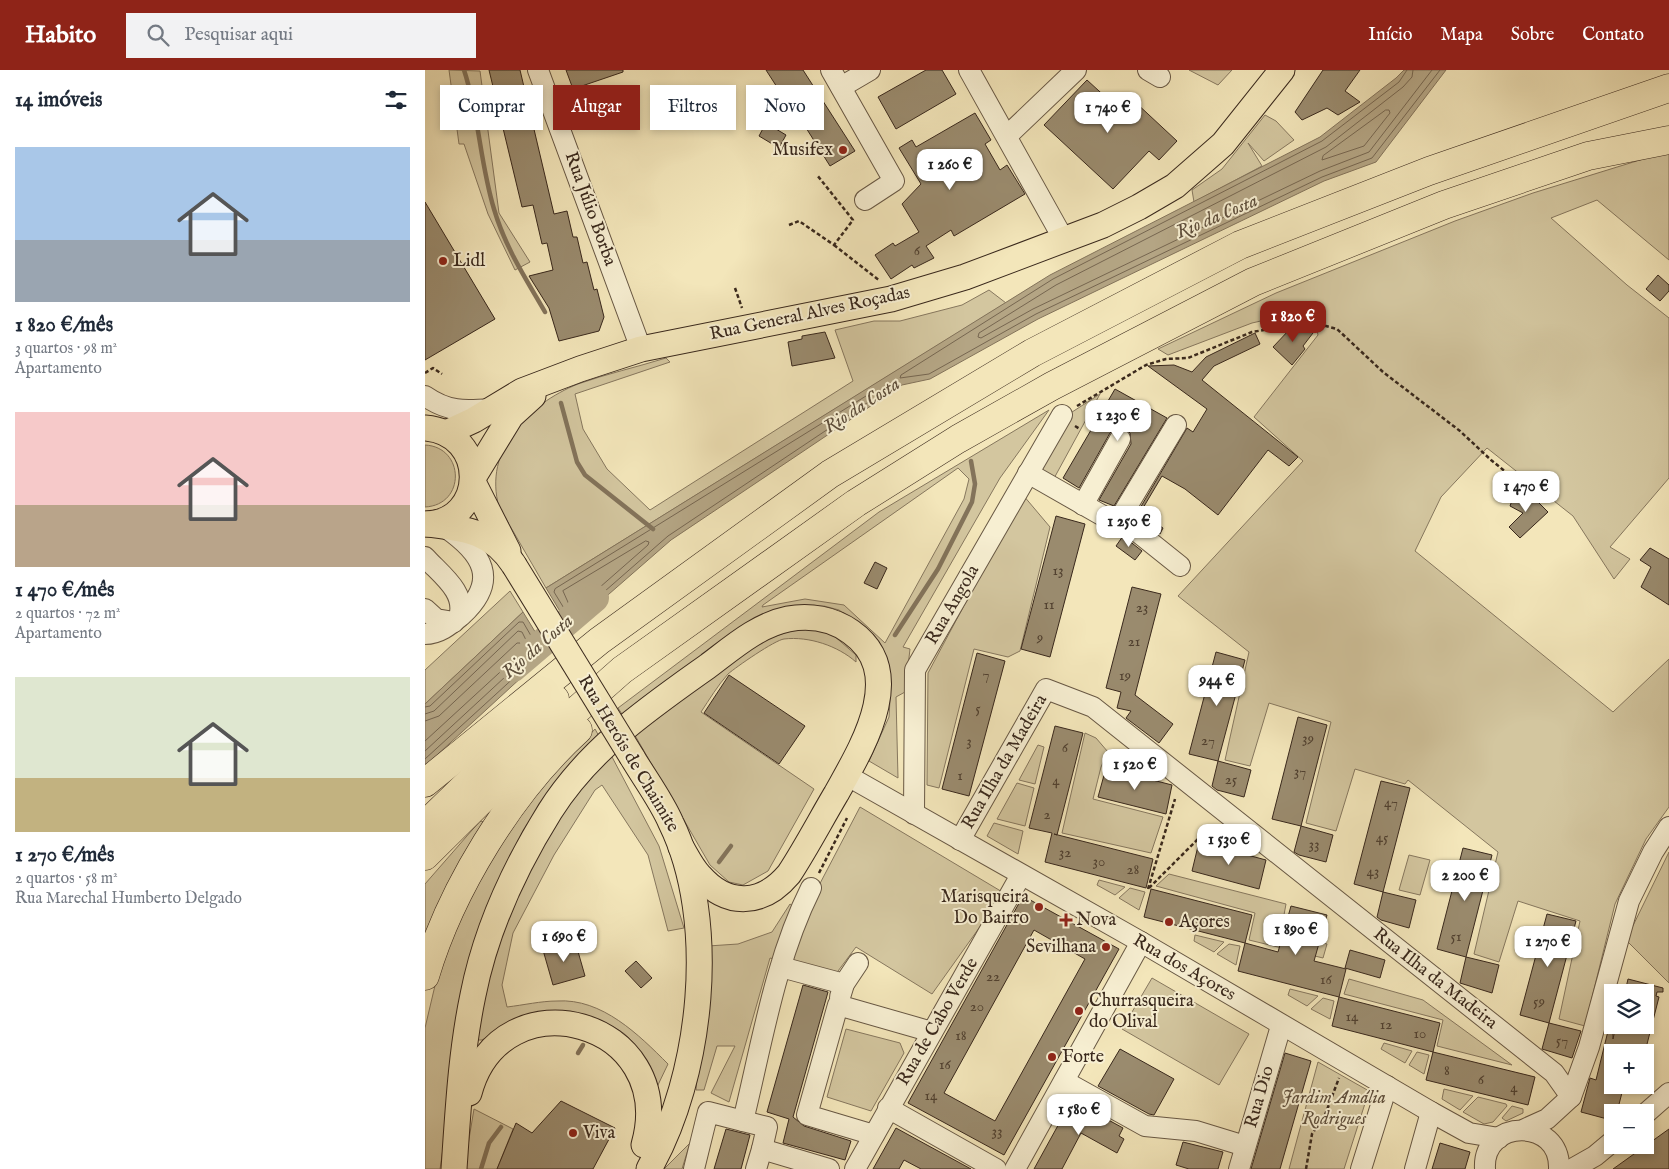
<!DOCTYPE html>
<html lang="pt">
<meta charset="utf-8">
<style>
body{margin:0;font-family:"IM FELL English",serif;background:#f2f2f3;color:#1f2937;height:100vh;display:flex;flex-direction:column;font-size:19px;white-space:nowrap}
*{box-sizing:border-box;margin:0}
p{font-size:16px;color:#747a83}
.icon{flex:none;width:28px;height:28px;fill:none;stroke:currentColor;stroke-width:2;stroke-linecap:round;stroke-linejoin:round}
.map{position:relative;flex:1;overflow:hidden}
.sheet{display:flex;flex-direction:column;background:#fff;width:425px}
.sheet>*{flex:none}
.banner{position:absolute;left:15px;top:15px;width:475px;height:45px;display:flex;gap:10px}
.fabs{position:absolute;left:1179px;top:914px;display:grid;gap:10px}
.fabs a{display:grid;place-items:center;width:50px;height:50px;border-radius:0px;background:#fff;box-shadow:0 2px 8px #0003;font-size:25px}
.price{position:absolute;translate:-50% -42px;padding:0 11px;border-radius:10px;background:#fff;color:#222;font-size:16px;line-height:32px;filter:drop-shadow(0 1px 2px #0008)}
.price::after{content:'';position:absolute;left:50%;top:30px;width:15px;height:11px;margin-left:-8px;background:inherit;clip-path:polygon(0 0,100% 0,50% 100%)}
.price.current{background:#8f2418;color:#fff}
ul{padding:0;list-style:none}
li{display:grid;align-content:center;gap:10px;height:265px;padding:0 15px}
li span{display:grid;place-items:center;height:155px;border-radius:0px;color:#555}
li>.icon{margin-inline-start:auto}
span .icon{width:90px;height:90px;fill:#fffc;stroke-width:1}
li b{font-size:21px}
h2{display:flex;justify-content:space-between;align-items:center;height:60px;padding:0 15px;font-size:21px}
.tag{padding:0 18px;border-radius:0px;background:#fff;box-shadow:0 2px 8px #0003;font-size:18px;line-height:45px}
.tag.current{background:#8f2418;color:#fff}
header{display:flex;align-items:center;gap:30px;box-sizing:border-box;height:70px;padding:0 25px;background:#8f2418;color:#fff}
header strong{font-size:24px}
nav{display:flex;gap:28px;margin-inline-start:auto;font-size:18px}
.search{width:350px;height:45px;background:#f2f2f3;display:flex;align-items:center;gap:12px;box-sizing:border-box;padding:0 18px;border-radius:0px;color:#747a83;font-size:19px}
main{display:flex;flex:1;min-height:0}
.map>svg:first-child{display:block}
</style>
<header>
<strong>Habito</strong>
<div class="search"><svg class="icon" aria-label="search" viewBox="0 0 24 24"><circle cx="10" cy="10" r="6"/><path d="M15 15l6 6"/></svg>Pesquisar aqui</div>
<nav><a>Início</a><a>Mapa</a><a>Sobre</a><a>Contato</a></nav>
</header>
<main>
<section class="sheet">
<h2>14 imóveis<svg class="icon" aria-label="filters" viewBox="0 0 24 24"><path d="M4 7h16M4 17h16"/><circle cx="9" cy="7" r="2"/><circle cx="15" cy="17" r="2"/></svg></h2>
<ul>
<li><span style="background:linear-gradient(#a9c7e8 60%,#9aa5b1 0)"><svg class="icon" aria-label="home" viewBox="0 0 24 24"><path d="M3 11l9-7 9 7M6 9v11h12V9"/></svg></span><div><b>1 820 €/mês</b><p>3 quartos · 98 m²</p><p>Apartamento</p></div></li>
<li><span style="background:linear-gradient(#f6c9c9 60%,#b9a48a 0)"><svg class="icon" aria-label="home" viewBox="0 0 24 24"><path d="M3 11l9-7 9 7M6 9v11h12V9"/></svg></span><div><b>1 470 €/mês</b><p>2 quartos · 72 m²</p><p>Apartamento</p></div></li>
<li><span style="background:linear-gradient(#dfe7d0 65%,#c2b280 0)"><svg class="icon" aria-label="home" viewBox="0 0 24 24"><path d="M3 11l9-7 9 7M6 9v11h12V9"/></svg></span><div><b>1 270 €/mês</b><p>2 quartos · 58 m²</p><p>Rua Marechal Humberto Delgado</p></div></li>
</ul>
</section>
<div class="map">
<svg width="1244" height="1099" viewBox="0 0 1244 1099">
<rect width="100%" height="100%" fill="#f3e6ba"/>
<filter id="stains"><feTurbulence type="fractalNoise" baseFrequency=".004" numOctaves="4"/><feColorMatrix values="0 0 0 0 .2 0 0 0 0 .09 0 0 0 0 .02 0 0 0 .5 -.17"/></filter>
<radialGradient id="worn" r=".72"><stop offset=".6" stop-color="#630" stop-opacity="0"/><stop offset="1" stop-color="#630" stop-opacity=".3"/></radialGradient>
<!-- green -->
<g fill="#d3c69f" stroke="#86775e" fill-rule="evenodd">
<polygon points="24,0 55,1 74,143 105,192 90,200 63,144 39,74 34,74"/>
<polygon points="764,0 807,0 793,15"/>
<polygon points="840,45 851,51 869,70 839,91 823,73 837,96 769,132 767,120 797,99"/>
<polygon points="1244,81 1244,190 1172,130 1126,148 1202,215 1244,248 1244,408 1185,477 1205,489 1189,509 1148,446 1062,378 1016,427 990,481 1188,642 1244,589 1244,737 1221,769 1190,834 1160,956 1134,949 1155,851 1093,831 1074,892 1049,884 1073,782 983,710 980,714 930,699 911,761 881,753 906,652 844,633 825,696 800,690 824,582 753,526 878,391 829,347 893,265 889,247 862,245 827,253 743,285 733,279 851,223 1030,151 1108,123"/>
<path d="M 564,220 L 581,233 L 121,518 L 74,437 C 58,380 103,334 153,314 C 181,304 212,297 241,288 L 245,292 L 150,324 L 158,359 L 182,399 L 225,440 L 428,311 L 410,260 L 449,251 L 475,251 L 537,235 Z"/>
<polygon points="675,324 627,412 612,403 644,344"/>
<path d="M 624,340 L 575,408 L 478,577 L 485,579 L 480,622 L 471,627 L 473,708 L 444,691 L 464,647 L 466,613 L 462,591 L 436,556 L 414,540 L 399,536 L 374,536 L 199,647 L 193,638 L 454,442 ZM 533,398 L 544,409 L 539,429 L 460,573 L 419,535 L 380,529 L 337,537 L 338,535 Z"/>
<path d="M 0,375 C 40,377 41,435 0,437 Z"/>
<polygon points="598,425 625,457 595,581 583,587 549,579 514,718 502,715 503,603"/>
<polygon points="85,521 98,542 0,634 0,600"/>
<path d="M 379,556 L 408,565 L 431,585 L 431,592 C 413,576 384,566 359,569 C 350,570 311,597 303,604 C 293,615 284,630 276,642 L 389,719 L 343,801 L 318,815 L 304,812 L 285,795 L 208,662 L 326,575 Z"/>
<polygon points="170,659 175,668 82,802 29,1005 15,1099 0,1099 0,958 12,907 36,842 57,804 108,726"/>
<polygon points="660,663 671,668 683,682 676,697 668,729 738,747 726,783 637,763"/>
<polygon points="613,675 619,677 610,714 594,710"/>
<path d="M 186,685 L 234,776 L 259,858 L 243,861 L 223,785 L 177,715 L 170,720 L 129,785 L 88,863 L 77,915 L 82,937 C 99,935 116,931 132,931 C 177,928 214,965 243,994 L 232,1017 C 224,1000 217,981 203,967 C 182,947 124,935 97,946 C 83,952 70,963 57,970 L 51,970 L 52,954 L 81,846 L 137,741 Z"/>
<polygon points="592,713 609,718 600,756 572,749"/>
<polygon points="435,737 579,823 507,924 431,877 410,905 345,888 304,1032 286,1023 310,976 292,976 279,1020 271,1020 283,876 313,874 347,862 365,834 379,844"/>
<polygon points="55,751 60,752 0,868 0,814"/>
<polygon points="569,753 598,761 593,784 562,766"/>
<polygon points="1244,782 1244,913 1201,870"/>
<polygon points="984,785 1005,790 995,825 974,820"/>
<polygon points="744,804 861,834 856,861 902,874 898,888 824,870 830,843 731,816"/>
<polygon points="674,810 700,817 690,825 672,815"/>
<polygon points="705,818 720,822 714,840 694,828"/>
<polygon points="770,865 799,872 789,882 769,871"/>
<polygon points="804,874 815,876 811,895 792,884"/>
<polygon points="727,908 824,964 794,1015 697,959"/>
<polygon points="924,909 998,930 1087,995 1012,976 1018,950 919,924"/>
<polygon points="865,919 893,926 882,936 863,925"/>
<polygon points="898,928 909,931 905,949 886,939"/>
<polygon points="421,959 475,973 479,983 446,1041 402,1027"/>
<polygon points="959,973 987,981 980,993 956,979"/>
<polygon points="992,982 1004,985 999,1004 984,995"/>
<polygon points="893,992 944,1021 919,1099 864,1099"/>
<polygon points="1019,1019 1048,1026 1035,1040 1017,1029"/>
<polygon points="1053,1027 1081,1034 1082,1036 1068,1052 1059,1054 1038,1042"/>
<polygon points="1087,1036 1098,1039 1098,1043 1081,1051 1077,1048"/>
<polygon points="49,1039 88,1059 72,1099 39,1099"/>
<polygon points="265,1073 257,1099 239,1099"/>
</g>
<!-- water -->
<g fill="#b4a584" stroke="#83735a">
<polygon points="979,0 1021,0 951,92 899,111 613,249 505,309 477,315 246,470 145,558 121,518 625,205 895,67 971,8"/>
<polygon points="98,542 123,583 0,696 0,634"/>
</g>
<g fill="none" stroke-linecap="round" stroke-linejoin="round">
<!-- shore -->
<g stroke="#766650" stroke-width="1">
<polyline points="982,0 974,12 897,71 628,209 476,305 475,308 504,304 611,244 897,107 947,88 1015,0"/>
<polyline points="988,0 987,7 978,17 901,77 631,215 554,263 553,267 556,268 608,239 895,101 944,82 1007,0"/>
<polygon points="961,40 964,40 965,43 939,76 897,90 898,86"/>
<polygon points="448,322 451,323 451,327 243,466 148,549 145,548 129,522 130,519"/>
<polygon points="221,471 224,472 223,475 150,539 146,539 138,521"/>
<polyline points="0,637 5,636 94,552 98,552 116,583 0,689"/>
<polyline points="0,644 9,641 93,561 97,562 107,582 0,681"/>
<polyline points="0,651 14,646 92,573 95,573 98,581 0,671"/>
</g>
<!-- stream -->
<g stroke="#83735a" stroke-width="4.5">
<path d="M 39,0 C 54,45 55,93 69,139 C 80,177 101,209 120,242"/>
<polyline points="136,333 152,392 160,405 228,459"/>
<polyline points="470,565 513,499 547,432 550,414 546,391"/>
<polyline points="294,792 306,776"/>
<polyline points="153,983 158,975"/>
<polyline points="56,1099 64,1073 76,1057"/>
</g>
<!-- river -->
<polyline stroke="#b4a584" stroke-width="28" points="88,598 170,528"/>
</g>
<!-- building -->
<g fill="#9a8b6e" stroke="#39281c" fill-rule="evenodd">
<polygon points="64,0 95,0 129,144 142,141 148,167 152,167 158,193 162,192 169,220 172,219 179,247 174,261 134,271 124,238 104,206 128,200 122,173 117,174 108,135 97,137"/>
<polygon points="141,0 198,0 198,2 148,19"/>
<polygon points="341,0 378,0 430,81 405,96 361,26 359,28"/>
<polygon points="501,0 517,0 531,24 471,59 453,27"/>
<polygon points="898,0 935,0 920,21 935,32 913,45 902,38 877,50 870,42"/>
<polygon points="662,10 698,43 709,31 752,71 734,90 724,81 688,119 619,55"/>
<polygon points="550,43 566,70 560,74 575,100 582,95 600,124 529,166 526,160 501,176 509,188 489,198 487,195 466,209 450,185 468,173 470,176 494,162 477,134 496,114 474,78 487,70 491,77"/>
<polygon points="341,53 361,65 354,78 334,66"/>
<polygon points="0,132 70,249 0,290"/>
<polygon points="1233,205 1244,215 1244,221 1235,231 1221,219"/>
<polygon points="880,256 888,263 878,276 880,279 867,295 848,277 865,259"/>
<polygon points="400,262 410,288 367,296 363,272 377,269 377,266"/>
<polygon points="830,263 835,274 789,296 777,310 873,387 864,396 843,380 793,445 760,419 737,406 718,438 721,440 716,444 738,458 735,464 711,445 762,358 768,362 782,339 723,296 749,295 767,302 781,287"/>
<polygon points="690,319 742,348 689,436 674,430 706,374 705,363 700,358 689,359 685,363 654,418 638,408"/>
<polygon points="1092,417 1110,432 1112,431 1123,442 1095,468 1084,457 1098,443 1085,436"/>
<polygon points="631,446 660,454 625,587 596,579"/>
<polygon points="698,466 717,481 710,490 691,476"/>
<polygon points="1225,478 1244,489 1244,535 1216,517 1226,497 1215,490"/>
<polygon points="450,492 462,498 452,519 439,513"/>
<polygon points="707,517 736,524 710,625 748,654 734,673 701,648 706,641 692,638 696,622 681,618"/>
<polygon points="791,582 820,590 793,691 764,684"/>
<polygon points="552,583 580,591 544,726 517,719"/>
<polygon points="304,605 380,656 354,694 279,643"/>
<polygon points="873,647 902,655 876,756 847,749"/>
<polygon points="630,656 658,663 632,765 629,764 728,789 721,818 620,792 627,763 604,758"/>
<polygon points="793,691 826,700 819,727 792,720 787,716"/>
<polygon points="681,698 747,715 741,744 673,727"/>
<polygon points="956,711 985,718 958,822 929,814"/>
<polygon points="876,756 908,765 901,792 874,785 869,782"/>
<polygon points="774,772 841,790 834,819 767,801"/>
<polygon points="1038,778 1067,785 1041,887 1012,879"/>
<polygon points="726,819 827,845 820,873 719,847"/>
<polygon points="958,822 991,830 984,858 956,850 952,847"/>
<path d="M 598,826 L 694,879 L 579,1085 L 483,1033 ZM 609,860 L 660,889 L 570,1051 L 519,1023 Z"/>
<polygon points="866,836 902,845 889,891 921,899 914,927 813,901 820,873 853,882"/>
<polygon points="1122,844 1151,851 1124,953 1095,945"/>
<polygon points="150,871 160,906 128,915 118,880"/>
<polygon points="925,880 960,890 955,908 920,898"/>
<polygon points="1041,887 1074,895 1067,923 1035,913"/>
<polygon points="211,891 227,908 216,918 200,901"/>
<polygon points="1203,909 1238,918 1238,922 1232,922 1231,926 1234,927 1220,982 1188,982 1188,1015 1199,1015 1192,1042 1188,1041 1186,1050 1156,1042 1165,1008 1171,1010 1183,961 1188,962 1188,969 1191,955 1220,955 1220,922 1200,922"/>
<polygon points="378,915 403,922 368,1047 379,1056 426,1071 420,1090 358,1073 364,1049 342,1042"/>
<polygon points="914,927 1015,953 1008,982 907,956"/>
<polygon points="1124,953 1156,961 1147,988 1117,979"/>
<polygon points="695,979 749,1009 729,1045 724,1044 673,1016"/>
<polygon points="1008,982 1110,1007 1103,1035 1001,1010"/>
<polygon points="860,983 886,991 855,1099 826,1099"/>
<polygon points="647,1030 698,1058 694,1066 699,1069 692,1083 656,1063 637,1099 609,1099"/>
<polygon points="136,1031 190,1058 168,1099 72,1099 91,1053 107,1063"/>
<polygon points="471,1058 502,1075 546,1099 496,1099 479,1090 474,1099 448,1099"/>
<polygon points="301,1059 325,1065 316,1099 289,1099"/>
<polygon points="1244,1059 1244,1099 1188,1099"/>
<polygon points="758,1072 798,1082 793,1099 764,1099 751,1095"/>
<polygon points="1015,1073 1045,1082 1040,1099 1007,1099"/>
</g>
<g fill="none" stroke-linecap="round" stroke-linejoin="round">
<!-- minor casing -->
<g stroke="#685844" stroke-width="22">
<g id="minor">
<polyline points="113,0 216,279"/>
<polyline points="406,0 469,111 440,130"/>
<polyline points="544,0 639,170"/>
<polyline points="723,0 735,7"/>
<polyline points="416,17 445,0"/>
<polyline points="582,66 651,0"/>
<path d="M 0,326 C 23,342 39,341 65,339"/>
<polyline points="603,403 680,447 695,448 755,496"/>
<polyline points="658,435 695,369"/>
<polyline points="695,448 751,355"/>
<path d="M 0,487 C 15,504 42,522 34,547"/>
<polyline points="0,539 11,549 29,552"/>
<path d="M 0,564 C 15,564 26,554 37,545 C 75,510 57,483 21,458"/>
<polyline points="421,705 716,872 1006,1042 1044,1063 1074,1068"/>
<polyline points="489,744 490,600 637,345"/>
<polyline points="535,770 621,619 668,637 1129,1003 1146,1027"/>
<polyline points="356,897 419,914"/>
<polyline points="415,927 419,914 433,893"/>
<polyline points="639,1011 720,1056 771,1061 820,1076"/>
<polyline points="463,1038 571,1099"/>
<polyline points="1220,1044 1244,1023"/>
<polyline points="318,1051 342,1057 337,1079"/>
<polyline points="1100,1059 1122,1049 1146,1027 1164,977 1204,831 1228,782 1244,757"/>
<polyline points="449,1065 382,1045 413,935 507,962"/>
<path d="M 269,1099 L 283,1042 L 318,1051 C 337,973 350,890 386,818"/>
<polyline points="331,1099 337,1079 404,1099"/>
<polyline points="430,1099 596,805"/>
<polyline points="590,1099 716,872"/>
<polyline points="814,1099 856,956"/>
<polyline points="936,1099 962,1016"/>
<polyline points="990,1099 1006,1042"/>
<path d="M 1060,1099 C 1057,1048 1136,1047 1134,1099"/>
<polyline points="1147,1099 1170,1086 1188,1071"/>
</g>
</g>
<!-- major casing -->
<g stroke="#39281c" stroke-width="27">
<g id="major">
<path d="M 0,358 C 64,363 62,453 0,454"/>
<polyline points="21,363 49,350 97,321 155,299 216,279 466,229 540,207 678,155 714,137 750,116 798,74 857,0"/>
<polyline points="48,408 86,346 108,326"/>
<polyline points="48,412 83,481"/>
<path d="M 3,454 C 41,459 67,461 89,495"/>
<path d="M 207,687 C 220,709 236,730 246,753 C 294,851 277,1006 224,1099"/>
<path d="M 44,1023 C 76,902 254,950 219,1075"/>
<path d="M 29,1099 C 33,1041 36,982 48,925 C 61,859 90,797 125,741 C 165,678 224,638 283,596 C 307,578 333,555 363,549 C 385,545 408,549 426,562 C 484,603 436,679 411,724 C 395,751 381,778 364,804 C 338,835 303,838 275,806 C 267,798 262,787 256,777"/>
</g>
</g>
<!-- highway casing -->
<g stroke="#39281c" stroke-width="29">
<g id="highway">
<polyline points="0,713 174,571 405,404 607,283 815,175 1004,101 1244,18"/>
<polyline points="0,755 130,629"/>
<polyline points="0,786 110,677 197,600 431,433 533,369 627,316 828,212 1019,135 1163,86 1244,70"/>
<path d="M 0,906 C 26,819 86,721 153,660"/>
</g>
</g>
<!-- path -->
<g stroke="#39281c" stroke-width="2.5" stroke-dasharray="4 2.5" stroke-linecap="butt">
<polyline points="364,155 374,151 409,175 428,150 392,105"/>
<polyline points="409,175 455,211"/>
<polyline points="310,218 317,238"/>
<polyline points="0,303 8,298 17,304"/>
<polyline points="652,336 721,295 741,289 763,288 827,262 886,252 912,259 958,302 1035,361 1066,390 1118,432"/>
<polyline points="650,356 655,359"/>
<polyline points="394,803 422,748"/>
<polyline points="724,818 777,765"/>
<polyline points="723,819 750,729"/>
<polyline points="881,1099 887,1064 900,1045 914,1008"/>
</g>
<!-- minor -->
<use href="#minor" stroke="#f7efd2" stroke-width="20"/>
<!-- major -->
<use href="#major" stroke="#f3e6ba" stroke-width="25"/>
<!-- highway -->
<use href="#highway" stroke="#f3e6ba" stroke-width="28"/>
<!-- major-bridge casing -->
<g stroke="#39281c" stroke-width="27" stroke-linecap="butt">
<polyline id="major-bridge" points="89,495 207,687"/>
</g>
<!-- major-bridge -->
<use href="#major-bridge" stroke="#f3e6ba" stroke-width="25"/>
</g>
<!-- markers -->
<g fill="#8f2418" stroke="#f7efd2" stroke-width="2">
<circle cx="418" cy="80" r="5"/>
<circle cx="18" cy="191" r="5"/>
<circle cx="614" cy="837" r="5"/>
<path d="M638.5 842.5h5v5h5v5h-5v5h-5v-5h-5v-5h5z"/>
<circle cx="744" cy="852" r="5"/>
<circle cx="681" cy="877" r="5"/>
<circle cx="654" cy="941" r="5"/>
<circle cx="627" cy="987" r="5"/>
<circle cx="148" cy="1063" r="5"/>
</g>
<g text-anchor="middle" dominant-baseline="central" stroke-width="4" stroke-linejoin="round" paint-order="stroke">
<!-- number labels -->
<g font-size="15" fill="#514130">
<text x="492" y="180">6</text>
<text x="633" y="500">13</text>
<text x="624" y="534">11</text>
<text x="717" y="537">23</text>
<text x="615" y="567">9</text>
<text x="709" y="571">21</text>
<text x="561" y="604">7</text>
<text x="700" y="605">19</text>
<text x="553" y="638">5</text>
<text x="883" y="668">39</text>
<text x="783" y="670">27</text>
<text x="544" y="671">3</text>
<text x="640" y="677">6</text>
<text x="875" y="701">37</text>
<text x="535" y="705">1</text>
<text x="806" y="709">25</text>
<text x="631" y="710">4</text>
<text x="966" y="732">47</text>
<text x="622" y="744">2</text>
<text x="957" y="767">45</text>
<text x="889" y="774">33</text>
<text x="640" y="782">32</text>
<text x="674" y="791">30</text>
<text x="708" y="799">28</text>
<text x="948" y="801">43</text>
<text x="1031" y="866">51</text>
<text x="568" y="906">22</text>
<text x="901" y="909">16</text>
<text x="1114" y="931">59</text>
<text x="552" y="936">20</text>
<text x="927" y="946">14</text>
<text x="961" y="954">12</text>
<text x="995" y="963">10</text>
<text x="536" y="965">18</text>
<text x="1137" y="970">57</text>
<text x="520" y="994">16</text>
<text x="1022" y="1000">8</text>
<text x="1056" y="1009">6</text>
<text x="1089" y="1017">4</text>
<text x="506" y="1025">14</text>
<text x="572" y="1061">33</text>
</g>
<!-- poi labels -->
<g font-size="18" fill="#39281c" stroke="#f7efd2" text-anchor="start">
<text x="408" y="80" text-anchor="end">Musifex</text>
<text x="28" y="191">Lidl</text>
<text x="604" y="827" text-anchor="end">Marisqueira<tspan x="604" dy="21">Do Bairro</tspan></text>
<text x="651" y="850">Nova</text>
<text x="754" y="852">Açores</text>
<text x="671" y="877" text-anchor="end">Sevilhana</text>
<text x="664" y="931">Churrasqueira<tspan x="664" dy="21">do Olival</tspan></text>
<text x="637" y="987">Forte</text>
<text x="158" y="1063">Viva</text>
</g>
<!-- street labels -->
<g font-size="18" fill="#39281c" stroke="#f7efd2">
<text transform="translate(165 139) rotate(70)">Rua Júlio Borba</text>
<text transform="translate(385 244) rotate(-12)">Rua General Alves Roçadas</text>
<text transform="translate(528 535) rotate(-60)">Rua Angola</text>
<text transform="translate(203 684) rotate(59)">Rua Heróis de Chaimite</text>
<text transform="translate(580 692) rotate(-60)">Rua Ilha da Madeira</text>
<text transform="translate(759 898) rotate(30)">Rua dos Açores</text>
<text transform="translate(1010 909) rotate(38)">Rua Ilha da Madeira</text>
<text transform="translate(513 952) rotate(-60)">Rua de Cabo Verde</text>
<text transform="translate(835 1027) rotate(-74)">Rua Dio</text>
</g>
<!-- park labels -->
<g font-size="18" font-style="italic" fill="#60503d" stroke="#f7efd2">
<text x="909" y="1028">Jardim Amália<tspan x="909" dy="21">Rodrigues</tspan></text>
</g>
<!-- water labels -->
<g font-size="19" font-style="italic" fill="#5e4e3b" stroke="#f7efd2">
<text transform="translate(792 147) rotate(-23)">Rio da Costa</text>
<text transform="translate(437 336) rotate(-33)">Rio da Costa</text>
<text transform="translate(113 577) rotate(-41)">Rio da Costa</text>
</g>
</g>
<rect width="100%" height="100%" filter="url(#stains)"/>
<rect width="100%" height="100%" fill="url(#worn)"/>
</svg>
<div class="fabs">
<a><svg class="icon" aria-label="layers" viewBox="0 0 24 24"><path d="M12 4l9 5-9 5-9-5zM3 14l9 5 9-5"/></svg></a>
<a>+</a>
<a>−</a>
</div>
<b class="price" style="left:683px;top:64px">1 740 €</b>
<b class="price" style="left:525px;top:121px">1 260 €</b>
<b class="price current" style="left:868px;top:273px">1 820 €</b>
<b class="price" style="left:693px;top:372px">1 230 €</b>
<b class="price" style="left:1101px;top:443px">1 470 €</b>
<b class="price" style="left:704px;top:478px">1 250 €</b>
<b class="price" style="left:792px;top:637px">944 €</b>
<b class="price" style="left:710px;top:721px">1 520 €</b>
<b class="price" style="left:804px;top:796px">1 530 €</b>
<b class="price" style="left:1040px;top:832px">2 200 €</b>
<b class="price" style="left:871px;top:886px">1 890 €</b>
<b class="price" style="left:139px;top:893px">1 690 €</b>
<b class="price" style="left:1123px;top:898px">1 270 €</b>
<b class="price" style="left:654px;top:1066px">1 580 €</b>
<div class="banner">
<a class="tag">Comprar</a>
<a class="tag current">Alugar</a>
<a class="tag">Filtros</a>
<a class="tag">Novo</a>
</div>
</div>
</main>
